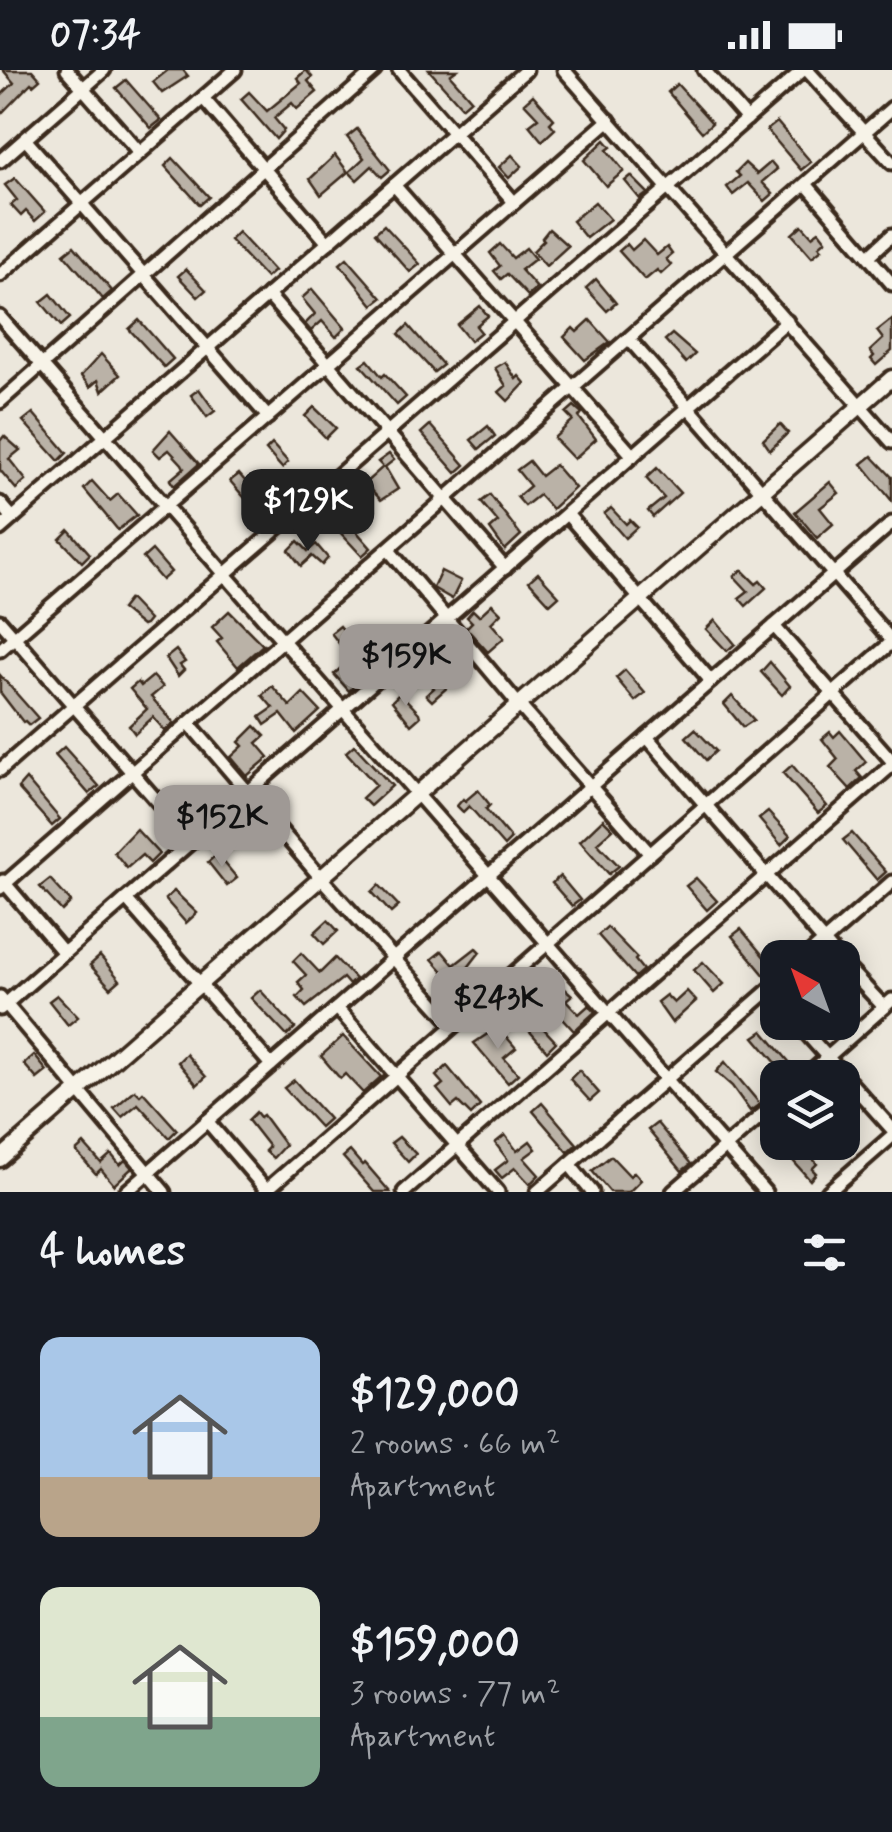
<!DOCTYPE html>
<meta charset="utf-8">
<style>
body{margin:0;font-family:Mynerve,sans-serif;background:#20242c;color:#f1f3f6;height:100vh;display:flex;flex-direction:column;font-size:38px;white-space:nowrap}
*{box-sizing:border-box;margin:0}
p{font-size:32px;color:#9ea1a6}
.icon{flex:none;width:55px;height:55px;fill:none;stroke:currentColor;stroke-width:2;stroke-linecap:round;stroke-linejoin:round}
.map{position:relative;height:1122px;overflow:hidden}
.drawer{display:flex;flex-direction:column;background:#171b24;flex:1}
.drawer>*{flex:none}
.needle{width:65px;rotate:319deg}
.tools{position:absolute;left:760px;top:870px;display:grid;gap:20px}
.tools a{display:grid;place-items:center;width:100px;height:100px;border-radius:20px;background:#171b24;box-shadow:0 5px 25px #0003;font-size:50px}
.price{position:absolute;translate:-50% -85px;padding:0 22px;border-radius:20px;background:#9f9995;color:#111;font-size:32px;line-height:65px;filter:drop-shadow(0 2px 5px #0008)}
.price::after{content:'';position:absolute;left:50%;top:60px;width:30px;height:22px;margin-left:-15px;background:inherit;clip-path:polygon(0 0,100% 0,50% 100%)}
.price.selected{background:#222;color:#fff}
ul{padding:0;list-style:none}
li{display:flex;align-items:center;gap:30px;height:250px;padding:0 40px}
li span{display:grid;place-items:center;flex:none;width:280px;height:200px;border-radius:20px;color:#555}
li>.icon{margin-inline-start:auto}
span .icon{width:120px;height:120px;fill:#fffc;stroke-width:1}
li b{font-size:42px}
h2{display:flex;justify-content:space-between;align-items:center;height:120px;padding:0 40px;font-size:42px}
.status{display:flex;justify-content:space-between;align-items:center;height:70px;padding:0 50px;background:#171b24;direction:ltr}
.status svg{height:28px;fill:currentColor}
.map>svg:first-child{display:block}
</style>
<div class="status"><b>07:34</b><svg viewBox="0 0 49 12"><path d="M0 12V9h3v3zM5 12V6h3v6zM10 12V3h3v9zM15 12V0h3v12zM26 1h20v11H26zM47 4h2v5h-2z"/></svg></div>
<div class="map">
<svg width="892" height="1122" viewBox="0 0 892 1122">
<rect width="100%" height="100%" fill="#ece7dc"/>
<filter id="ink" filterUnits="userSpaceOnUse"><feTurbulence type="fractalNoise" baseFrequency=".01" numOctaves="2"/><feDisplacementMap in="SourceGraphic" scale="20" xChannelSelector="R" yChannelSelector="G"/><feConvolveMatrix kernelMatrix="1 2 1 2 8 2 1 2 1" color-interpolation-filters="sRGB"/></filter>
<g filter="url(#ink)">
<!-- building -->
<g fill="#bab2a7" stroke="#3b2a1e" stroke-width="2.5">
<polygon points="3,0 32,0 40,9 33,15 31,13 0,45 0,26 14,13"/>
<polygon points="168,0 183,0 188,6 162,23 153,12"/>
<polygon points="306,0 312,7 308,11 317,22 297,39 292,33 274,48 284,60 276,69 241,29 249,22 267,41 301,13 297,8"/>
<polygon points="429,0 457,0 450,5 471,29 462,37"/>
<polygon points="126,10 161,50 151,58 116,18"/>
<polygon points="677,14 712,53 702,62 668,22"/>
<polygon points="533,25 554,49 550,53 555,59 542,71 529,55 538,48 524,33"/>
<polygon points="777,52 811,92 801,100 767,60"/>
<polygon points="357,59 390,100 382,107 372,96 357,110 349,102 364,88 347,67"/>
<polygon points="605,70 611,77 607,80 624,101 606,116 584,90"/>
<polygon points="335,85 348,102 321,125 310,109"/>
<polygon points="512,85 522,96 509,108 499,97"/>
<polygon points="173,88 209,127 200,135 165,96"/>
<polygon points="771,92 777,99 762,112 773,124 765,131 748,113 733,125 727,117 740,106 736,102 745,93 757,104"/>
<polygon points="631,106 648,123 640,129 625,111"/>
<polygon points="15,108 45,142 35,151 26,141 21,146 11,135 17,130 5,115"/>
<polygon points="595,132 610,149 586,168 572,151"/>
<polygon points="384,155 420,194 410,202 375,163"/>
<polygon points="802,155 812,166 819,161 826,170 819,176 822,179 812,187 792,164"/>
<polygon points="549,159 568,176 546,196 533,181 544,170 542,168"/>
<polygon points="238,162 274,201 266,208 230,170"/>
<polygon points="643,170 657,185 667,177 672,184 666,189 671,195 661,204 657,200 645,210 619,181 627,174 632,180"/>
<polygon points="500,174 513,188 526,178 535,189 521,200 537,218 528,226 507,204 501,209 494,201 500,196 490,183"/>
<polygon points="74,176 112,221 103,229 64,184"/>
<polygon points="347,188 382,228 373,235 340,194"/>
<polygon points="186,199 206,220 198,227 178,206"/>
<polygon points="596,209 616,233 607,241 586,218"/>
<polygon points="312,219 345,258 336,267 322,251 311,261 305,254 315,244 302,228"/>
<polygon points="51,224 70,248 61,256 41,232"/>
<polygon points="480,236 488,246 476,256 481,262 470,271 457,255"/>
<polygon points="892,249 892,281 876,295 871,289 874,286 870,281 883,269 877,261"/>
<polygon points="139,250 173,289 164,297 129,259"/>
<polygon points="590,250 610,272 585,290 564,267 573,258 577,262"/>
<polygon points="408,255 443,295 434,302 399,264"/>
<polygon points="672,264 695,284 686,293 665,270"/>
<polygon points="101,284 120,305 102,321 98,310 90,317 81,306"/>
<polygon points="368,290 382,307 385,304 406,327 397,335 361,295"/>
<polygon points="505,292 516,309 519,306 525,313 508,331 499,322 506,316 495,298"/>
<polygon points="199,319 215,341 207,347 191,325"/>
<polygon points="574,336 582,343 579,347 596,369 574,389 554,368 573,350 566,343"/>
<polygon points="314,337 336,358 326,368 305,346"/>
<polygon points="33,343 67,383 59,391 23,351"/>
<polygon points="780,354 788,363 770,380 763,370"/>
<polygon points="430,355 465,395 456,403 421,363"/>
<polygon points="488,356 495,366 479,379 471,370"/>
<polygon points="170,361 199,394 174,416 170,410 184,398 182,394 169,380 160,387 153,380"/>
<polygon points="4,366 20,380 9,389 26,410 16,419 0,400 0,371"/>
<polygon points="272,374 288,392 282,398 266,380"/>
<polygon points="389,384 394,390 385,397 398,419 381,430 365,413 383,397 378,392"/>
<polygon points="872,386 892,407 892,431 862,394"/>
<polygon points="529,391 541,406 555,395 575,418 552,439 539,425 525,436 517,427 530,416 517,400"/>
<polygon points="657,398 680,423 653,447 648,441 664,428 646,408"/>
<polygon points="239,404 260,428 251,435 230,411"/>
<polygon points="92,411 110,431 118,424 137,445 118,460 84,419"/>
<polygon points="830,412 839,423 820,438 833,454 817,468 795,442"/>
<polygon points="490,425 521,465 505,480 490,459 498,452 481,432"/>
<polygon points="336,438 371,478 362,486 326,447"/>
<polygon points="611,438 626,454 630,450 637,457 625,468 604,444"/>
<polygon points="69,460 90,484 82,492 60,469"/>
<polygon points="298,471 308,481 316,474 328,488 322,495 312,486 301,496 289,480"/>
<polygon points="152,480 171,502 162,510 143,488"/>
<polygon points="742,500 756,514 760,511 766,518 746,536 739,528 748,521 734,506"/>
<polygon points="441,501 461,511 452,529 433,518"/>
<polygon points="538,503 559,526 550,534 529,511"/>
<polygon points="129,529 149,550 145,555 142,556 121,539"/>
<polygon points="492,534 501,543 491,553 504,568 488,582 466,558 472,552 467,547 473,540 479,546"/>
<polygon points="229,541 263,575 238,597 217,572 222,568 212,557"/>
<polygon points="715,550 735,574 727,581 706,559"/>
<polygon points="340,556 374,597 349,621 334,604 351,589 331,563"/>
<polygon points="446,575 469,598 432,631 426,625 434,618 429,612 434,607 422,594"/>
<polygon points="176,580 185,592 180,595 184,600 178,606 166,588"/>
<polygon points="770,592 790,616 782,625 761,602"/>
<polygon points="625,600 645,623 635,631 616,608"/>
<polygon points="0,605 38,648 29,655 25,651 23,652 0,622"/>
<polygon points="153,606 163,617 151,627 174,653 165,661 153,647 135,664 129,656 147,639 130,619 138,612 141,616"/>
<polygon points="272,616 290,636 303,623 320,641 296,663 281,644 265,655 260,647 273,638 262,625"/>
<polygon points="400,623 419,643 420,647 411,655 392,631"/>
<polygon points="732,626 754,650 743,657 724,634"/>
<polygon points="255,656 265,666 257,673 269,687 247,706 231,687 243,676 239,672"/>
<polygon points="695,659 716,681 706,690 686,667"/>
<polygon points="840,661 866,692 856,701 862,708 850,719 830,697 838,689 822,669 830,662 834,667"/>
<polygon points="354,675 392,716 370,736 362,728 376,715 346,682"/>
<polygon points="64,677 99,716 89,724 55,685"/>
<polygon points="792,695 827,736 818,743 783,703"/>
<polygon points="26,709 60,749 52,756 18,718"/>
<polygon points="478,720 490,735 486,739 511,769 504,776 469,736 463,742 457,736 463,729 467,733 465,731"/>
<polygon points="768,742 790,766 781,775 759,749"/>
<polygon points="603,749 613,759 597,773 619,796 609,804 580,771"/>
<polygon points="136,759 159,784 150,793 142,785 127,798 114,782"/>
<polygon points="852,763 886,802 877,810 843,770"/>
<polygon points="217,784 237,808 227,816 208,792"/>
<polygon points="560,806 580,830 572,836 552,813"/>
<polygon points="696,808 717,831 707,840 686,816"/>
<polygon points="50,809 71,832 62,841 40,817"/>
<polygon points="379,815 399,836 391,843 372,822"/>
<polygon points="174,821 197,843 186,853 165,829"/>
<polygon points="328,850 338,861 324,874 314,863"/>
<polygon points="607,857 637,888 635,890 643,900 635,907 598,865"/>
<polygon points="741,859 775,900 766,907 732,866"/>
<polygon points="476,878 480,882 463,904 477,921 467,928 432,889 442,881 454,895"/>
<polygon points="301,883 320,903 335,888 355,909 349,915 343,908 306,937 297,927 304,920 298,912 306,905 293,891"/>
<polygon points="100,886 120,910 111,918 90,895"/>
<polygon points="703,892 724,914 714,923 694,900"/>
<polygon points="564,918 572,925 566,930 579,944 589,935 595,942 574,961 553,938 557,935 552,929"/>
<polygon points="260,920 295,958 287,966 251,928"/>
<polygon points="687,921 696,931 672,953 657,932 666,925 674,933"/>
<polygon points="57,925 78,947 68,955 49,931"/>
<polygon points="520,933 556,972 547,981 511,940"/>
<polygon points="498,957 516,978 504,988 518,1004 508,1013 474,973"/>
<polygon points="763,961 797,1001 789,1008 754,967"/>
<polygon points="343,966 381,1007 363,1023 345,1004 341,1008 338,1006 321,986"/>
<polygon points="186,984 206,1007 197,1015 178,992"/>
<polygon points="34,985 47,1001 37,1009 24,994"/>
<polygon points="725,992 760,1034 750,1041 732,1016 716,1002"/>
<polygon points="447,996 480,1036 471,1045 458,1032 452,1037 437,1019 443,1014 436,1006"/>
<polygon points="579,1000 599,1023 590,1031 570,1009"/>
<polygon points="294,1010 329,1049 320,1057 284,1018"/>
<polygon points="135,1020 140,1025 143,1022 177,1060 169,1068 138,1034 122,1047 114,1038"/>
<polygon points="542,1033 577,1074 568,1082 533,1041"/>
<polygon points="256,1042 260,1047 263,1045 285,1075 273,1088 265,1081 269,1077 248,1050"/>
<polygon points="657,1053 691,1094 682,1101 648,1060"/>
<polygon points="505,1065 517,1081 530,1071 536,1079 524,1088 539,1105 530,1114 515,1098 502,1108 495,1100 508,1090 495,1073"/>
<polygon points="399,1067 416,1084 408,1092 391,1073"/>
<polygon points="785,1072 825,1072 810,1085 817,1094 812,1099 816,1103 810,1110 780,1076"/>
<polygon points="84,1074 101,1093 111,1084 120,1095 125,1090 132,1098 114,1115 101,1099 96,1104 76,1081"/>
<polygon points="350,1081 362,1095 365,1093 390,1122 374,1122 343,1087"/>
<polygon points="611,1086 630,1106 634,1102 641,1110 629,1122 610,1122 592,1101"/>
</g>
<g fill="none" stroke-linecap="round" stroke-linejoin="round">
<!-- minor casing -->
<g stroke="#3b2a1e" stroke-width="19">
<g id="minor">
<polyline points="67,0 140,83"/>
<polyline points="399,0 514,132"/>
<polyline points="564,0 892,372"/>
<polyline points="704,0 747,49"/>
<polyline points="807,0 892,93"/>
<polyline points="203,28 328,173"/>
<polyline points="25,69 268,347"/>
<polyline points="0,91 104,0"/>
<polyline points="806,114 892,214"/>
<polyline points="394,115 633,386"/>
<polyline points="869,186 892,165"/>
<polyline points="0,205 235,0"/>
<polyline points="268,225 505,498"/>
<polyline points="0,247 765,1122"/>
<polyline points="629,269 892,571"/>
<polyline points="0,332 375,0"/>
<polyline points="0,433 13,448"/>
<polyline points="567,444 711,611"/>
<polyline points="0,459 526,0"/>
<polyline points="388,479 519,635 650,784"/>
<polyline points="0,551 192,771"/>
<polyline points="774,556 892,691"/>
<polyline points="0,580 609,50"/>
<polyline points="189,653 321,808 454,955"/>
<polyline points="647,667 838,888"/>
<polyline points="0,700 803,0"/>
<polyline points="3,811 64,883"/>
<polyline points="0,818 892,38"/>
<polyline points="126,829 271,995"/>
<polyline points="805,888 892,812"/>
<polyline points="842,892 884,937"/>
<polyline points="0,927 164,1122"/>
<polyline points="337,938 498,1122"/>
<polyline points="0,939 787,251"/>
<polyline points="796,952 892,1059"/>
<polyline points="804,1008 892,930"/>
<polyline points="207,1051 268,1122"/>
<polyline points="569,1094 592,1122"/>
<polyline points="126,1122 892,453"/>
<polyline points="264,1122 892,572"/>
<polyline points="404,1122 892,695"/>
<polyline points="537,1122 778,912"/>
<polyline points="673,1122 778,1031"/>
<polyline points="828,1122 892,1066"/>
</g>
</g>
<!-- tertiary casing -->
<g stroke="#3b2a1e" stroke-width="21">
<polyline id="tertiary" points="0,1089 892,308"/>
</g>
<!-- minor -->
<use href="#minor" stroke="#f7f3e8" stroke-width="11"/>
<!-- tertiary -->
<use href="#tertiary" stroke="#f7f3e8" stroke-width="14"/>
</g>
</g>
</svg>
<div class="tools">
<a><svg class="needle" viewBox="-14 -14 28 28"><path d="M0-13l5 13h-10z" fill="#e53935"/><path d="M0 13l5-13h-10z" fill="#9ea1a6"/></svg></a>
<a><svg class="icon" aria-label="layers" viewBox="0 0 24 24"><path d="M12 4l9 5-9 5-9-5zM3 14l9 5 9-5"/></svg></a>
</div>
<b class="price selected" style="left:308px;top:484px">$129K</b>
<b class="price" style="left:406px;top:639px">$159K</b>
<b class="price" style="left:222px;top:800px">$152K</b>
<b class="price" style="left:498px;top:982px">$243K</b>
</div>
<section class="drawer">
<h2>4 homes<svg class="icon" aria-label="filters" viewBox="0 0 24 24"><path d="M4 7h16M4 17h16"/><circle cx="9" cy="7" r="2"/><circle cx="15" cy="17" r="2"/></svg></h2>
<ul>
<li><span style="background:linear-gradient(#a9c7e8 70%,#b9a48a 0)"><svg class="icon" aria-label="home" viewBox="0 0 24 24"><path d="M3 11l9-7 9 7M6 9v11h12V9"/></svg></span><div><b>$129,000</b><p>2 rooms · 66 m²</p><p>Apartment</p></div></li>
<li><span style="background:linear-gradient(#dfe7d0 65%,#7fa58c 0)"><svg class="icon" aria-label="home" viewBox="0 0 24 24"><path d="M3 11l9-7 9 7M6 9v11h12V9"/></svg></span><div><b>$159,000</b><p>3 rooms · 77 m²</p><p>Apartment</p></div></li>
</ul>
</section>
